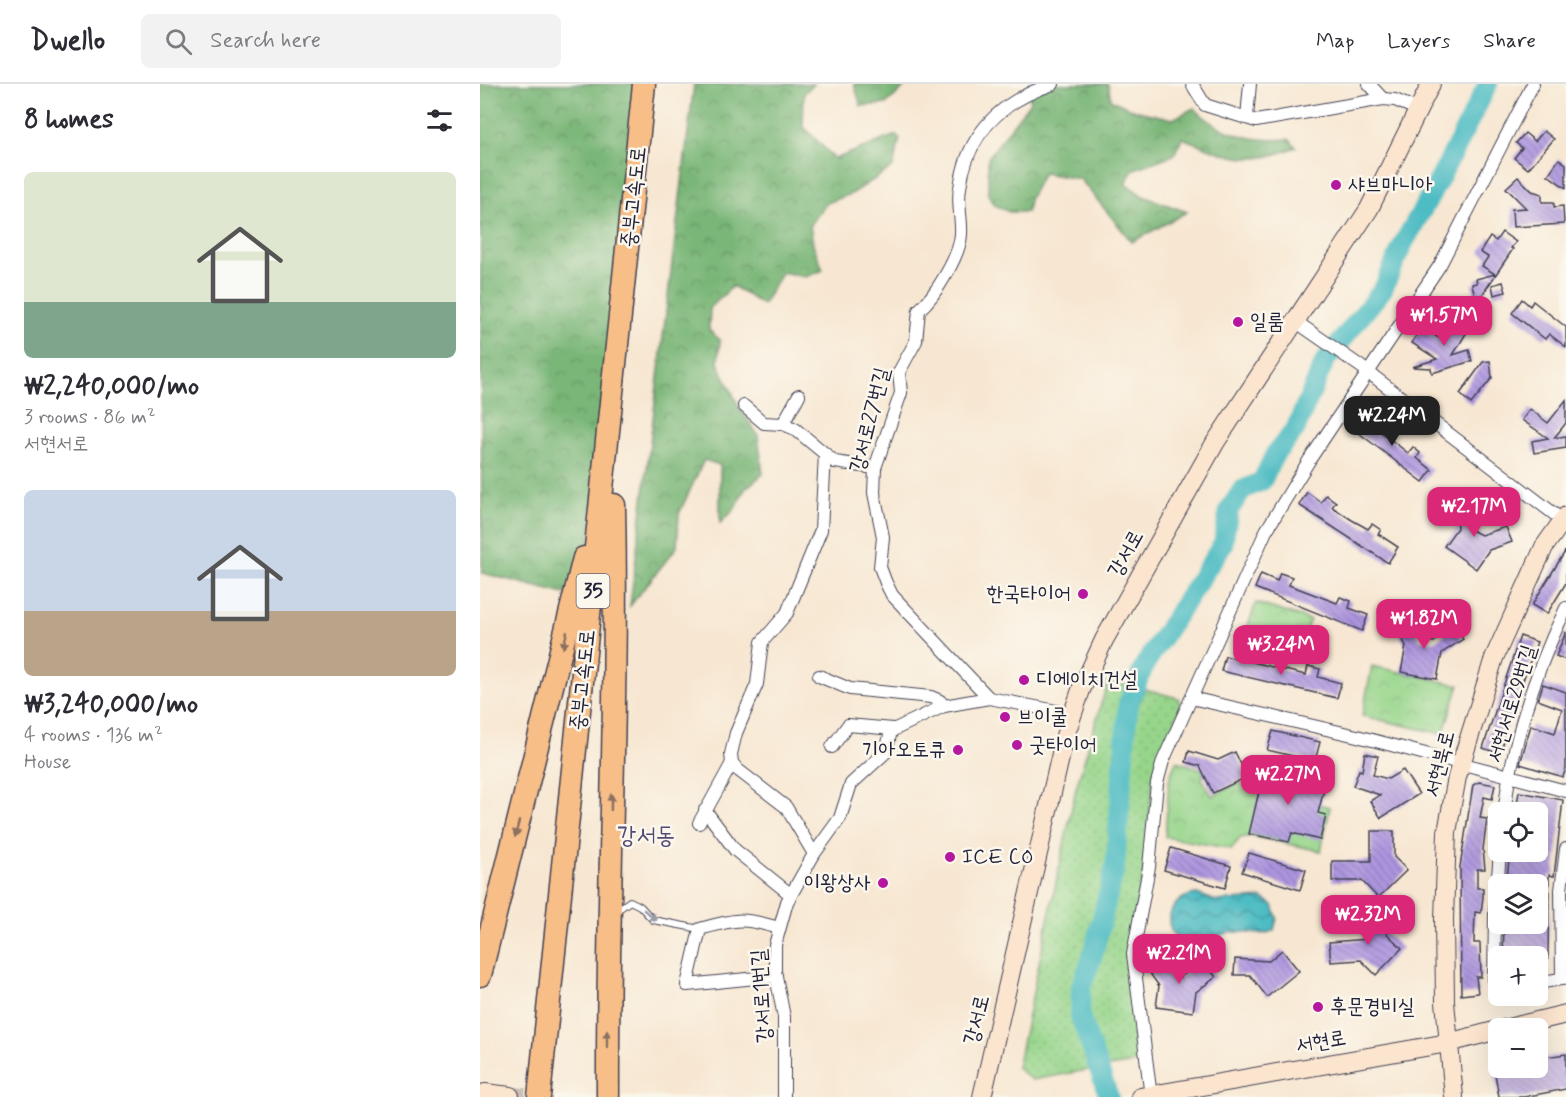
<!DOCTYPE html>
<meta charset="utf-8">
<style>
body{margin:0;font-family:Mynerve,"Poor Story",sans-serif;background:#f2f2f3;color:#2b2b33;height:100vh;display:flex;flex-direction:column;font-size:22px;white-space:nowrap}
*{box-sizing:border-box;margin:0}
p{font-size:20px;color:#7c7c81}
.icon{flex:none;width:33px;height:33px;fill:none;stroke:currentColor;stroke-width:2;stroke-linecap:round;stroke-linejoin:round}
.map{position:relative;flex:1;overflow:hidden}
.panel{display:flex;flex-direction:column;background:#fff;width:480px}
.panel>*{flex:none}
.fabs{position:absolute;left:1008px;top:718px;display:grid;gap:12px}
.fabs a{display:grid;place-items:center;width:60px;height:60px;border-radius:9px;background:#fff;box-shadow:0 6px 24px #0002;font-size:30px}
.price{position:absolute;translate:-50% -51px;padding:0 14px;border-radius:12px;background:#db2777;color:#fff;font-size:20px;line-height:39px;filter:drop-shadow(0 2px 3px #0008)}
.price::after{content:'';position:absolute;left:50%;top:36px;width:18px;height:14px;margin-left:-9px;background:inherit;clip-path:polygon(0 0,100% 0,50% 100%)}
.price.on{background:#222;color:#fff}
ul{padding:0;list-style:none}
li{display:grid;align-content:center;gap:12px;height:318px;padding:0 24px}
li span{display:grid;place-items:center;height:186px;border-radius:9px;color:#555}
li>.icon{margin-inline-start:auto}
span .icon{width:108px;height:108px;fill:#fffc;stroke-width:1}
li b{font-size:26px}
h2{display:flex;justify-content:space-between;align-items:center;height:72px;padding:0 24px;font-size:26px}
header{display:flex;align-items:center;gap:36px;box-sizing:border-box;height:84px;padding:0 30px;background:#fff;border-bottom:2px solid #e1e1e2}
header strong{font-size:28px}
nav{display:flex;gap:33px;margin-inline-start:auto;font-size:21px}
.search{width:420px;height:54px;background:#f2f2f3;display:flex;align-items:center;gap:15px;box-sizing:border-box;padding:0 21px;border-radius:9px;color:#7c7c81;font-size:22px}
main{display:flex;flex:1;min-height:0}
.map>svg:first-child{display:block}
</style>
<header>
<strong>Dwello</strong>
<div class="search"><svg class="icon" aria-label="search" viewBox="0 0 24 24"><circle cx="10" cy="10" r="6"/><path d="M15 15l6 6"/></svg>Search here</div>
<nav><a>Map</a><a>Layers</a><a>Share</a></nav>
</header>
<main>
<section class="panel">
<h2>8 homes<svg class="icon" aria-label="filters" viewBox="0 0 24 24"><path d="M4 7h16M4 17h16"/><circle cx="9" cy="7" r="2"/><circle cx="15" cy="17" r="2"/></svg></h2>
<ul>
<li><span style="background:linear-gradient(#dfe7d0 70%,#7fa58c 0)"><svg class="icon" aria-label="home" viewBox="0 0 24 24"><path d="M3 11l9-7 9 7M6 9v11h12V9"/></svg></span><div><b>₩2,240,000/mo</b><p>3 rooms · 86 m²</p><p>서현서로</p></div></li>
<li><span style="background:linear-gradient(#c9d6e8 65%,#b9a48a 0)"><svg class="icon" aria-label="home" viewBox="0 0 24 24"><path d="M3 11l9-7 9 7M6 9v11h12V9"/></svg></span><div><b>₩3,240,000/mo</b><p>4 rooms · 136 m²</p><p>House</p></div></li>
</ul>
</section>
<div class="map">
<svg width="1086" height="1013" viewBox="0 0 1086 1013">
<defs>
<pattern id="grass-dots" width="8" height="8" patternUnits="userSpaceOnUse" patternTransform="scale(1.5)"><rect width="8" height="8" fill="#97d58b"/><path d="M2 2h.1M6 6h.1" fill="none" stroke="#82b779" stroke-width="1.8" stroke-linecap="round"/></pattern>
<pattern id="forest-crowns" width="20" height="18" patternUnits="userSpaceOnUse" patternTransform="scale(1.5)"><rect width="20" height="18" fill="#79b677"/><path d="M2 6a3 3 0 1 1 6 0M12 15a3 3 0 1 1 6 0" fill="none" stroke="#639463"/></pattern>
<pattern id="park-crowns" width="20" height="18" patternUnits="userSpaceOnUse" patternTransform="scale(1.5)"><rect width="20" height="18" fill="#97d58b"/><path d="M2 6a3 3 0 1 1 6 0M12 15a3 3 0 1 1 6 0" fill="none" stroke="#82b779"/></pattern>
<pattern id="water-waves" width="16" height="10" patternUnits="userSpaceOnUse" patternTransform="scale(1.5)"><rect width="16" height="10" fill="#4ebcc3"/><path d="M0 5q4-4 8 0t8 0" fill="none" stroke="#4098a0"/></pattern>
<pattern id="building-back-hatch" width="6" height="6" patternUnits="userSpaceOnUse" patternTransform="scale(1.5)"><rect width="6" height="6" fill="#ae96e0"/><path d="M-1 5l2 2M0 0l6 6M5-1l2 2" fill="none" stroke="#8d7ab7"/></pattern>
</defs>
<rect width="100%" height="100%" fill="#fbf7ec"/>
<filter id="ink" filterUnits="userSpaceOnUse"><feTurbulence type="fractalNoise" baseFrequency=".0167" numOctaves="2"/><feDisplacementMap in="SourceGraphic" scale="12" xChannelSelector="R" yChannelSelector="G"/><feConvolveMatrix kernelMatrix="1 2 1 2 8 2 1 2 1" color-interpolation-filters="sRGB"/></filter>
<filter id="wash" filterUnits="userSpaceOnUse"><feTurbulence type="fractalNoise" baseFrequency=".008" numOctaves="4" result="noise"/><feDisplacementMap in="SourceGraphic" scale="24" xChannelSelector="R" yChannelSelector="G"/><feGaussianBlur stdDeviation="1.35" result="paint"/><feColorMatrix in="noise" values="0 0 0 0 0 0 0 0 0 0 0 0 0 0 0 0 0 1.4 0 .05"/><feComposite in="paint" operator="in"/></filter>
<g filter="url(#wash)">
<rect width="100%" height="100%" fill="#f7e7d2"/>
<!-- grass -->
<g fill="url(#grass-dots)" stroke="#5c7c63" stroke-width="1.5">
<polygon points="628,597 653,602 644,623 628,778 596,898 594,936 614,985 552,996 537,984 596,704"/>
<polygon points="665,605 698,614 701,623 674,688 665,781 650,854 648,887 663,974 660,978 623,984 611,952 604,917 643,783 653,633"/>
</g>
<!-- forest -->
<g fill="url(#forest-crowns)" stroke="#4e6c59" stroke-width="1.5">
<polygon points="0,0 156,0 104,515 2,489"/>
<polygon points="214,0 334,0 324,9 323,42 355,75 416,51 420,55 413,83 373,109 347,119 330,141 333,160 343,186 326,193 302,188 283,221 253,202 230,224 229,246 240,256 238,279 260,325 278,351 283,390 265,405 254,426 240,439 240,381 224,376 199,430 197,463 150,522"/>
<polygon points="374,0 428,0 406,20 381,22"/>
<path d="M 549,0 L 628,0 L 631,16 L 654,26 L 693,35 L 714,24 C 741,51 773,58 809,55 L 816,63 C 767,84 749,72 702,54 L 694,71 L 654,85 L 645,99 L 663,112 L 707,128 L 652,158 L 600,95 L 563,89 L 549,116 L 547,128 L 529,128 L 515,121 L 508,110 L 508,74 L 550,18 Z"/>
</g>
<!-- park -->
<g fill="url(#park-crowns)" stroke="#5c7c63" stroke-width="1.5">
<polygon points="776,519 830,536 816,566 764,553"/>
<polygon points="892,582 979,601 963,650 882,632"/>
<polygon points="696,677 724,686 722,695 732,712 759,699 850,723 841,767 771,752 760,754 752,765 685,753 689,696"/>
</g>
<!-- water -->
<path fill="url(#water-waves)" stroke="#386f7f" stroke-width="1.5" d="M 717,810 L 736,817 L 782,814 L 793,821 L 797,834 L 794,846 C 780,854 772,847 758,848 C 738,848 723,864 703,857 C 679,848 688,812 717,810 Z"/>
<g fill="none" stroke-linecap="round" stroke-linejoin="round">
<!-- river -->
<polyline stroke="#4ebcc3" stroke-width="20" points="629,1013 600,932 601,903 612,874 635,783 648,620 665,580 743,460 749,426 762,406 782,397 795,370 815,346 845,277 903,205 923,160 959,96 1008,0"/>
</g>
<g id="blocks">
<!-- building -->
<g fill="url(#building-back-hatch)">
<polygon points="1064,47 1074,55 1048,85 1034,74 1042,64 1036,59 1045,49 1055,57"/>
<polygon points="1079,75 1086,80 1086,104 1068,91"/>
<polygon points="1038,93 1052,107 1062,110 1062,118 1074,118 1074,123 1083,122 1084,140 1033,143 1032,125 1046,124 1026,104"/>
<polygon points="1022,148 1036,158 1031,164 1033,165 1002,211 995,213 992,200 997,199 996,195 1015,190 1002,182 1008,173 1000,168 1010,153 1016,157"/>
<polygon points="1023,198 1026,208 1014,211 1012,201"/>
<polygon points="1042,215 1050,222 1053,217 1086,243 1086,263 1069,250 1065,255 1032,229"/>
<polygon points="975,234 990,243 973,271 989,266 992,277 952,289 951,284 932,283 957,275 932,259 941,243 962,256"/>
<polygon points="1010,277 1012,294 991,320 980,310 1003,278"/>
<polygon points="1086,316 1086,339 1074,354 1086,352 1086,364 1054,369 1052,357 1068,354 1042,336 1050,325 1068,339"/>
<polygon points="881,331 891,339 895,334 906,342 901,348 928,369 933,363 940,369 937,374 952,386 943,398 871,343"/>
<polygon points="827,408 841,418 846,411 856,418 852,423 872,436 888,445 892,440 901,446 898,450 918,463 908,479 819,421"/>
<polygon points="989,418 991,446 1001,451 1026,443 1032,458 1009,466 996,485 964,462 977,444 975,419"/>
<polygon points="1086,466 1086,499 1067,530 1052,521"/>
<polygon points="800,489 812,493 809,501 857,519 860,513 871,517 869,524 888,531 882,547 775,504 781,490 797,497"/>
<polygon points="928,532 940,556 954,558 974,543 983,555 962,569 957,595 921,588 926,562 914,539"/>
<polygon points="1086,548 1086,576 1076,572"/>
<polygon points="1040,552 1057,558 1024,649 1026,650 1020,670 1003,664"/>
<polygon points="762,567 774,570 772,578 809,587 826,591 828,582 840,585 838,593 861,599 857,614 741,587 745,572 760,576"/>
<polygon points="1063,600 1086,608 1086,684 1083,693 1040,680 1051,641 1075,649 1082,625 1058,616"/>
<polygon points="793,647 840,658 835,677 787,666"/>
<polygon points="709,667 738,676 755,668 767,693 733,709 720,682 706,678"/>
<polygon points="885,669 898,672 893,691 908,695 923,686 939,710 901,734 890,717 900,711 873,702 879,686 882,687"/>
<polygon points="785,682 846,698 838,729 846,731 840,756 812,749 809,758 769,750"/>
<polygon points="999,698 1015,701 1012,715 1004,713 1000,734 1007,735 1003,765 1005,785 997,785 997,804 1003,804 1003,813 1001,829 995,828 994,859 1000,859 1001,893 996,893 998,909 981,911 980,783 993,701"/>
<polygon points="1039,708 1083,716 1074,792 1069,791 1068,874 1023,873 1024,840 1058,840 1058,801 1026,801 1030,768 1058,768 1059,730 1036,726"/>
<polygon points="891,747 914,747 914,773 927,786 898,814 882,797 852,797 852,777 891,777"/>
<polygon points="691,764 751,782 745,804 684,786"/>
<polygon points="769,769 826,786 820,806 762,788"/>
<polygon points="904,827 906,849 922,864 896,891 881,876 851,878 849,858 889,855 887,828"/>
<polygon points="802,866 819,887 787,913 770,891 754,891 755,875 789,877"/>
<polygon points="682,872 699,894 723,877 736,893 716,908 713,928 676,923 679,902 666,884"/>
<polygon points="1086,970 1086,1005 1044,1013 1019,1013 1014,984 1058,984 1058,974"/>
</g>
</g>
</g>
<g filter="url(#ink)">
<use href="#blocks" fill-opacity="0" stroke="#424052" stroke-width="1.5"/>
<g fill="none" stroke-linecap="round" stroke-linejoin="round">
<!-- secondary-tunnel -->
<polyline stroke="#ccc0b4" stroke-width="18" stroke-dasharray="18 9" stroke-linecap="butt" points="30,1012 45,1013"/>
<!-- lane casing -->
<g stroke="#424052" stroke-width="8">
<polyline id="lane" points="136,827 150,817 160,822 173,836 220,845"/>
</g>
<!-- street casing -->
<g stroke="#424052" stroke-width="14">
<g id="street">
<path d="M 573,0 C 521,17 487,49 480,104 C 477,119 482,135 481,150 C 480,172 455,212 439,226 L 436,257 L 419,288 L 421,309 L 395,384 L 394,409 L 403,453 L 400,483 L 406,499 L 412,511 L 509,614 L 592,630"/>
<polyline points="712,0 725,21 776,37 903,15 915,16 939,26"/>
<polyline points="889,0 903,15"/>
<polyline points="767,33 770,0"/>
<polyline points="815,237 880,282 1086,439"/>
<polyline points="264,322 284,339 303,340 315,345 355,378 395,384"/>
<polyline points="303,340 319,311"/>
<polyline points="339,592 370,605 451,613 460,617 464,622"/>
<polyline points="711,614 877,652 1086,707"/>
<polyline points="352,663 368,641 413,645"/>
<polyline points="225,726 255,766 310,810"/>
<path d="M 1024,729 C 1032,658 1055,588 1086,524"/>
<polyline points="219,739 252,679"/>
<polyline points="334,770 360,734 371,700 406,668 411,647 464,622 509,614"/>
<path d="M 296,892 L 207,901 L 220,845 C 257,835 261,833 299,844"/>
<polyline points="1082,895 1081,806 1086,765"/>
<polyline points="1058,899 1086,894"/>
<polyline points="1018,901 1014,898 1015,829 1020,768"/>
<polyline points="304,1013 304,933 295,887 295,861 307,818 334,770 306,723 258,686 252,679 251,670 256,649 277,600 282,558 307,529 341,446 345,370"/>
<polyline points="671,1013 653,870 669,783 677,699 683,677 786,447 830,375 960,181 1053,0"/>
</g>
</g>
<!-- secondary casing -->
<g stroke="#424052" stroke-width="20">
<g id="secondary">
<polyline points="1024,945 1086,930"/>
<polyline points="5,1009 30,1012"/>
<polyline points="502,1013 585,652 601,606 624,556 735,359 889,125 951,0"/>
<polyline points="660,1013 968,959 1018,946"/>
<polyline points="974,1013 965,918 964,835 967,748 977,693 1014,574 1064,463 1086,432"/>
</g>
</g>
<!-- highway casing -->
<g stroke="#424052" stroke-width="25">
<g id="highway">
<polyline points="0,891 104,474"/>
<polyline points="59,1013 164,0"/>
<path d="M 128,1013 C 127,816 138,618 134,421"/>
</g>
</g>
<!-- lane -->
<use href="#lane" stroke="#fff" stroke-width="6"/>
<!-- street -->
<use href="#street" stroke="#fff" stroke-width="12"/>
<!-- secondary -->
<use href="#secondary" stroke="#fce5cf" stroke-width="18"/>
<!-- highway -->
<use href="#highway" stroke="#f7be87" stroke-width="22"/>
</g>
<!-- one-way arrows -->
<defs><path id="oneway-solid" d="M-6-.8H1V-3.2L6.5 0L1 3.2V.8H-6Z" transform="scale(1.5)"/></defs>
<g fill="#8c7061">
<use href="#oneway-solid" transform="translate(85 556) rotate(103)"/>
<use href="#oneway-solid" transform="translate(131 718) rotate(-89)"/>
<use href="#oneway-solid" transform="translate(37 745) rotate(104)"/>
<use href="#oneway-solid" transform="translate(127 955) rotate(-90)"/>
</g>
<use fill="#9c9ca7" href="#oneway-solid" transform="translate(170 831) rotate(40)"/>
</g>
<!-- markers -->
<g fill="#b5179e" stroke="#fbf7ec" stroke-width="2">
<circle cx="856" cy="101" r="6"/>
<circle cx="758" cy="238" r="6"/>
<circle cx="603" cy="510" r="6"/>
<circle cx="544" cy="596" r="6"/>
<circle cx="525" cy="633" r="6"/>
<circle cx="537" cy="661" r="6"/>
<circle cx="478" cy="666" r="6"/>
<circle cx="470" cy="773" r="6"/>
<circle cx="403" cy="799" r="6"/>
<circle cx="838" cy="923" r="6"/>
</g>
<g text-anchor="middle" dominant-baseline="central" stroke-width="5" stroke-linejoin="round" paint-order="stroke">
<!-- shield labels -->
<rect fill="#fbf7ec" stroke="#636270" stroke-width="1.5" x="96.5" y="490" width="33" height="34" rx="4.5"/>
<g font-size="20" font-weight="bold" fill="#22223b">
<text x="113" y="507">35</text>
</g>
<!-- poi labels -->
<g font-size="21" fill="#22223b" stroke="#fbf7ec" text-anchor="start">
<text x="868" y="101">샤브마니아</text>
<text x="770" y="238">일룸</text>
<text x="591" y="510" text-anchor="end">한국타이어</text>
<text x="556" y="596">디에이치건설</text>
<text x="537" y="633">브이쿨</text>
<text x="549" y="661">굿타이어</text>
<text x="466" y="666" text-anchor="end">기아오토큐</text>
<text x="482" y="773">ICE CO</text>
<text x="391" y="799" text-anchor="end">이왕상사</text>
<text x="850" y="923">후문경비실</text>
</g>
<!-- street labels -->
<g font-size="21" fill="#22223b" stroke="#fbf7ec">
<text transform="translate(154 113) rotate(-84)">중부고속도로</text>
<text transform="translate(390 336) rotate(-76)">강서로27번길</text>
<text transform="translate(646 470) rotate(-61)">강서로</text>
<text transform="translate(103 596) rotate(-84)">중부고속도로</text>
<text transform="translate(1032 620) rotate(-73)">서현서로29번길</text>
<text transform="translate(960 680) rotate(-76)">서현북로</text>
<text transform="translate(282 912) rotate(-94)">강서로1번길</text>
<text transform="translate(497 936) rotate(-76)">강서로</text>
<text transform="translate(841 958) rotate(-10)">서현로</text>
</g>
<!-- quarter labels -->
<g font-size="24" fill="#534b75" stroke="#fbf7ec">
<text x="166" y="752">강서동</text>
</g>
</g>
</svg>
<div class="fabs">
<a><svg class="icon" aria-label="locate" viewBox="0 0 24 24"><circle cx="12" cy="12" r="6"/><path d="M12 2v4M12 18v4M2 12h4M18 12h4"/></svg></a>
<a><svg class="icon" aria-label="layers" viewBox="0 0 24 24"><path d="M12 4l9 5-9 5-9-5zM3 14l9 5 9-5"/></svg></a>
<a>+</a>
<a>−</a>
</div>
<b class="price" style="left:964px;top:263px">₩1.57M</b>
<b class="price on" style="left:912px;top:363px">₩2.24M</b>
<b class="price" style="left:994px;top:454px">₩2.17M</b>
<b class="price" style="left:944px;top:566px">₩1.82M</b>
<b class="price" style="left:801px;top:592px">₩3.24M</b>
<b class="price" style="left:808px;top:722px">₩2.27M</b>
<b class="price" style="left:888px;top:862px">₩2.32M</b>
<b class="price" style="left:699px;top:901px">₩2.21M</b>
</div>
</main>
